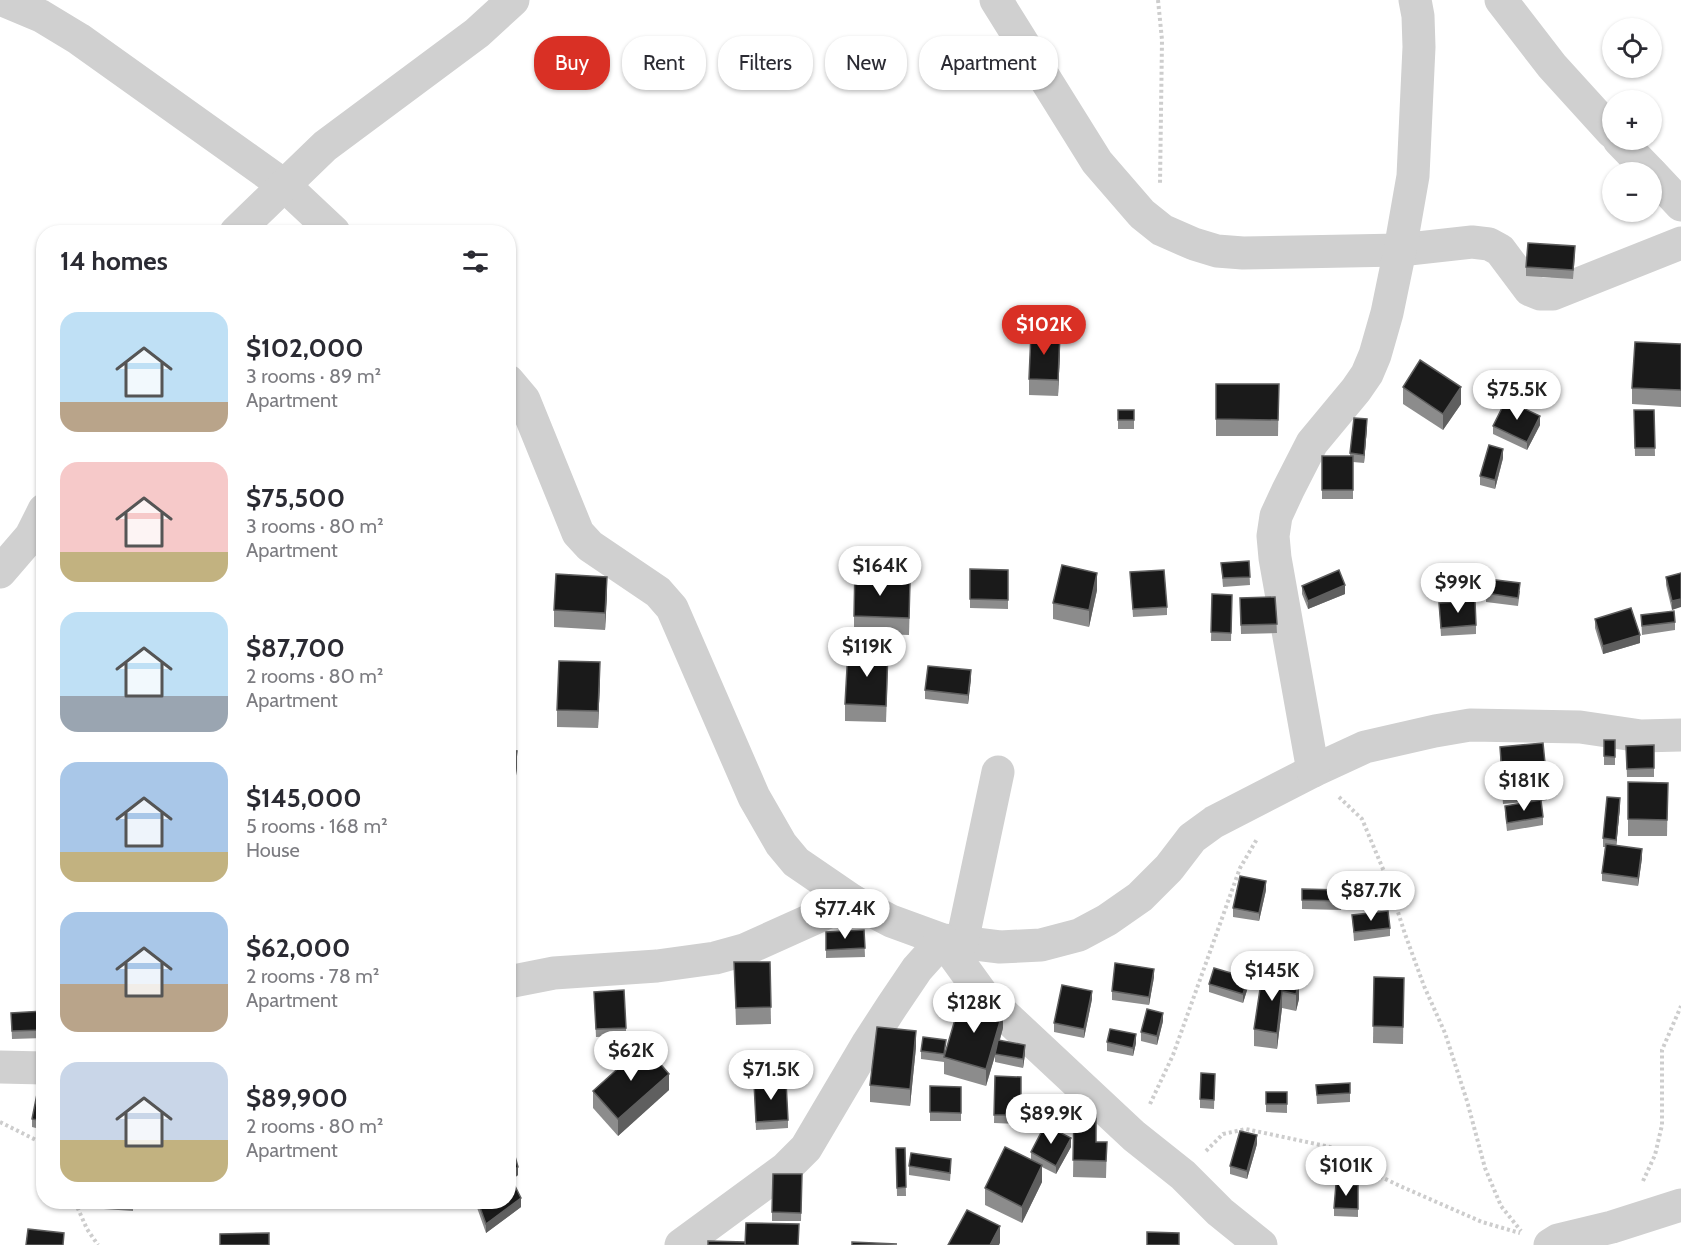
<!DOCTYPE html>
<meta charset="utf-8">
<style>
body{margin:0;font-family:Cabin,sans-serif;background:#f2f2f3;color:#2b2b33;height:100vh;display:flex;flex-direction:column;font-size:22px;white-space:nowrap}
*{box-sizing:border-box;margin:0}
p{font-size:20px;color:#7c7c81}
.icon{flex:none;width:33px;height:33px;fill:none;stroke:currentColor;stroke-width:2;stroke-linecap:round;stroke-linejoin:round}
.map{position:relative;flex:1;overflow:hidden}
.sheet{position:absolute;left:36px;top:225px;width:480px;height:984px;display:flex;flex-direction:column;background:#fff;border-radius:24px;box-shadow:0 2px 4px #0004}
.sheet>*{flex:none}
.top-card{position:absolute;left:534px;top:36px;width:570px;height:54px;display:flex;gap:12px}
.buttons{position:absolute;left:1602px;top:18px;display:grid;gap:12px}
.buttons a{display:grid;place-items:center;width:60px;height:60px;border-radius:50%;background:#fff;box-shadow:0 2px 4px #0004;font-size:30px}
.price{position:absolute;translate:-50% -51px;padding:0 14px;border-radius:21px;background:#fff;color:#222;font-size:20px;line-height:39px;filter:drop-shadow(0 2px 3px #0008)}
.price::after{content:'';position:absolute;left:50%;top:36px;width:18px;height:14px;margin-left:-9px;background:inherit;clip-path:polygon(0 0,100% 0,50% 100%)}
.price.selected{background:#d93025;color:#fff}
ul{padding:0;list-style:none}
li{display:flex;align-items:center;gap:18px;height:150px;padding:0 24px}
li span{display:grid;place-items:center;flex:none;width:168px;height:120px;border-radius:18px;color:#555}
li>.icon{margin-inline-start:auto}
span .icon{width:72px;height:72px;fill:#fffc;stroke-width:1}
li b{font-size:26px}
h2{display:flex;justify-content:space-between;align-items:center;height:72px;padding:0 24px;font-size:26px}
.pill{padding:0 21px;border-radius:24px;background:#fff;box-shadow:0 2px 4px #0004;font-size:21px;line-height:54px}
.pill.selected{background:#d93025;color:#fff}
.map>svg:first-child{display:block}
</style>
<div class="map">
<svg width="1681" height="1245" viewBox="0 0 1681 1245">
<rect width="100%" height="100%" fill="#fff"/>
<g fill="none" stroke-linecap="round" stroke-linejoin="round">
<!-- path -->
<g stroke="#cdcdcd" stroke-width="4" stroke-dasharray="3 3" stroke-linecap="butt">
<polyline points="1158,0 1162,40 1160,184"/>
<polyline points="1339,797 1362,819 1388,881 1405,934 1424,986 1445,1033 1467,1101 1485,1168 1501,1206 1521,1231"/>
<polyline points="1150,1104 1173,1055 1240,868 1257,839"/>
<polyline points="0,1122 44,1144"/>
<polyline points="1206,1151 1223,1134 1246,1129 1330,1147 1354,1156 1375,1174 1400,1186 1482,1222 1520,1233"/>
<polyline points="1643,1181 1655,1155 1662,1125 1662,1050 1681,1006"/>
<polyline points="75,1202 87,1229 98,1245"/>
</g>
<!-- street -->
<g stroke="#d0d0d0" stroke-width="33">
<polyline points="3,0 41,16 79,39 285,186 334,232"/>
<polyline points="996,0 1097,162 1142,214 1162,230 1194,244 1217,251 1243,253 1400,250 1472,242 1489,244 1500,250 1530,290 1540,294 1553,294 1681,243"/>
<polyline points="1501,0 1552,66 1612,132"/>
<polyline points="1619,140 1650,172"/>
<polyline points="1652,174 1681,205"/>
<polyline points="236,232 325,146 477,33 513,0"/>
<polyline points="508,381 524,400 578,533 590,546 658,592 672,608 754,797 781,844 796,862 853,901 891,921 943,940 1000,947 1041,945 1079,935 1107,920 1140,897 1169,868 1192,838 1214,822 1313,771 1365,747 1435,731 1470,725 1580,727 1641,736 1681,735"/>
<polyline points="0,572 31,536 44,510"/>
<polyline points="1313,771 1275,558 1273,536 1276,516 1288,490 1312,443 1356,390 1367,374 1375,355 1387,313 1400,250 1413,176 1419,47 1418,16 1415,0"/>
<polyline points="962,942 998,772"/>
<polyline points="508,982 554,973 657,966 715,958 744,950 853,901"/>
<polyline points="0,1067 44,1068"/>
<polyline points="681,1245 786,1168 806,1148 868,1043 892,1006 917,969 943,940 982,994 1134,1136 1183,1175 1220,1212 1261,1245"/>
<polyline points="1550,1245 1558,1240 1612,1227 1681,1205"/>
</g>
</g>
<!-- wall -->
<g fill="#8c8c8c">
<polygon points="1575,255 1573,279 1526,276 1526,267"/>
<polygon points="1681,344 1681,407 1632,404 1632,388"/>
<polygon points="1060,351 1058,396 1029,395 1029,379"/>
<polygon points="1216,384 1279,384 1278,436 1216,436"/>
<polygon points="1403,387 1461,404 1443,430 1403,404"/>
<polygon points="1134,410 1134,429 1118,429 1118,420"/>
<polygon points="1634,410 1654,410 1655,456 1635,456"/>
<polygon points="1540,425 1527,450 1493,434 1493,426"/>
<polygon points="1367,427 1364,463 1353,462 1353,499 1322,499 1322,456 1350,456 1350,453"/>
<polygon points="1503,458 1495,489 1480,485 1480,476"/>
<polygon points="1249,561 1250,585 1223,587 1221,563"/>
<polygon points="970,569 1008,570 1008,609 970,608"/>
<polygon points="1130,572 1167,607 1167,615 1133,617"/>
<polygon points="1681,573 1672,610 1666,585 1666,577"/>
<polygon points="867,581 910,599 909,635 854,633 854,616"/>
<polygon points="1302,586 1345,594 1308,609 1302,594"/>
<polygon points="1097,590 1089,627 1053,619 1053,603"/>
<polygon points="1520,591 1518,606 1486,602 1486,593"/>
<polygon points="607,594 605,630 554,627 554,610"/>
<polygon points="1212,594 1232,595 1231,641 1211,641"/>
<polygon points="1275,597 1277,633 1241,634 1240,598"/>
<polygon points="1439,603 1476,625 1476,634 1441,636"/>
<polygon points="1641,615 1675,622 1675,630 1642,635"/>
<polygon points="1595,619 1640,643 1603,654 1595,628"/>
<polygon points="888,668 886,722 845,721 845,704"/>
<polygon points="600,679 598,728 557,727 557,710"/>
<polygon points="971,679 968,704 925,699 925,690"/>
<rect x="1604" y="740" width="11" height="25"/>
<polygon points="1654,745 1654,777 1627,777 1626,746"/>
<polygon points="1500,747 1547,783 1547,800 1541,801 1543,817 1543,825 1507,831 1505,814 1505,806 1534,801 1503,804 1500,764"/>
<polygon points="508,750 517,768 511,813 508,813"/>
<polygon points="1628,782 1668,783 1667,836 1628,836"/>
<polygon points="1620,807 1616,846 1642,858 1638,886 1602,881 1602,873 1605,847 1603,847 1603,838"/>
<polygon points="1266,890 1259,921 1233,917 1233,908"/>
<polygon points="1341,890 1341,910 1302,909 1302,900"/>
<polygon points="1352,915 1390,928 1390,936 1354,941"/>
<polygon points="864,930 865,957 826,958 826,932"/>
<polygon points="734,962 770,962 771,1024 736,1025"/>
<polygon points="1262,976 1299,982 1299,999 1296,1011 1282,1008 1277,1049 1254,1046 1254,1029"/>
<polygon points="1154,977 1149,1005 1112,1000 1112,991"/>
<polygon points="1374,977 1404,978 1403,1044 1373,1043"/>
<polygon points="1209,984 1248,987 1243,1003 1209,992"/>
<polygon points="594,992 626,1028 626,1036 596,1037"/>
<polygon points="1092,999 1084,1038 1054,1032 1054,1023"/>
<polygon points="44,1011 44,1038 12,1039 11,1013"/>
<polygon points="1163,1021 1157,1045 1141,1041 1141,1032"/>
<polygon points="1003,1028 1000,1040 1025,1054 1023,1068 995,1062 995,1056 986,1086 944,1074 944,1062 921,1059 921,1051 946,1051"/>
<polygon points="1107,1042 1136,1043 1133,1056 1107,1051"/>
<polygon points="916,1047 910,1106 870,1102 870,1085"/>
<polygon points="1215,1074 1214,1109 1200,1108 1200,1099"/>
<polygon points="995,1076 1021,1077 1021,1124 994,1123"/>
<polygon points="754,1083 788,1120 788,1128 756,1130"/>
<polygon points="1350,1083 1350,1102 1317,1104 1316,1085"/>
<polygon points="961,1087 961,1121 930,1121 930,1112"/>
<polygon points="669,1090 618,1136 593,1108 593,1091"/>
<polygon points="1287,1092 1287,1113 1266,1112 1266,1104"/>
<polygon points="44,1095 44,1130 32,1127 32,1119"/>
<polygon points="1074,1114 1096,1142 1107,1142 1106,1178 1073,1177"/>
<polygon points="508,1143 518,1175 512,1180 521,1207 486,1233 475,1202 508,1202"/>
<polygon points="1257,1144 1247,1179 1230,1174 1230,1166"/>
<polygon points="1071,1147 1056,1174 1042,1167 1042,1182 1022,1223 985,1205 985,1188 1031,1159 1031,1152"/>
<polygon points="896,1148 905,1148 906,1196 897,1196"/>
<polygon points="909,1166 951,1168 950,1181 909,1175"/>
<polygon points="802,1174 801,1221 772,1221 772,1212"/>
<polygon points="1358,1185 1358,1217 1334,1216 1334,1208"/>
<polygon points="89,1202 133,1202 133,1211 89,1208"/>
</g>
<!-- shaded-wall -->
<g fill="#5f5f5f">
<polygon points="1060,334 1060,351 1058,396 1058,380"/>
<polygon points="1461,387 1461,404 1443,430 1443,414"/>
<polygon points="1540,416 1540,425 1527,450 1527,442"/>
<polygon points="1367,419 1367,427 1364,463 1364,455"/>
<polygon points="1503,449 1503,458 1495,489 1495,480"/>
<polygon points="1097,573 1097,590 1089,627 1089,610"/>
<polygon points="607,577 607,594 605,630 605,613"/>
<polygon points="1345,585 1345,594 1308,609 1308,601"/>
<polygon points="1681,599 1681,607 1672,610 1672,601"/>
<polygon points="1640,635 1640,643 1603,654 1603,646"/>
<polygon points="600,662 600,679 598,728 598,711"/>
<polygon points="971,670 971,679 968,704 968,695"/>
<polygon points="517,751 517,768 511,813 511,796"/>
<polygon points="1620,798 1620,807 1616,848 1616,840"/>
<polygon points="1642,849 1642,858 1638,886 1638,878"/>
<polygon points="1266,881 1266,890 1259,921 1259,913"/>
<polygon points="1154,969 1154,977 1149,1005 1149,997"/>
<polygon points="1248,978 1248,987 1243,1003 1243,994"/>
<polygon points="1299,982 1299,999 1296,1011 1296,994"/>
<polygon points="1092,991 1092,999 1084,1038 1084,1029"/>
<polygon points="1282,991 1282,1008 1277,1049 1277,1033"/>
<polygon points="1003,1011 1003,1028 986,1086 986,1069"/>
<polygon points="1163,1013 1163,1021 1157,1045 1157,1036"/>
<polygon points="916,1031 916,1047 910,1106 910,1089"/>
<polygon points="1136,1034 1136,1043 1133,1056 1133,1048"/>
<polygon points="1025,1045 1025,1054 1023,1068 1023,1059"/>
<polygon points="669,1074 669,1090 618,1136 618,1119"/>
<polygon points="1257,1135 1257,1144 1247,1179 1247,1171"/>
<polygon points="1071,1138 1071,1147 1056,1174 1056,1166"/>
<polygon points="1042,1165 1042,1182 1022,1223 1022,1207"/>
<polygon points="518,1167 518,1175 509,1182 509,1174"/>
<polygon points="521,1198 521,1207 486,1233 486,1224"/>
<polygon points="1000,1226 1000,1243 999,1245 990,1245"/>
</g>
<!-- building -->
<g fill="#1a1a1a" stroke="#5f5f5f" stroke-width="1.5">
<polygon points="1528,243 1575,246 1573,270 1526,267"/>
<polygon points="1031,333 1060,334 1058,380 1029,379"/>
<polygon points="1635,342 1681,344 1681,390 1632,388"/>
<polygon points="1420,360 1461,387 1443,414 1403,387"/>
<polygon points="1216,384 1279,384 1278,420 1216,419"/>
<polygon points="1506,400 1540,416 1527,442 1493,426"/>
<rect x="1118" y="410" width="16" height="10"/>
<polygon points="1634,410 1654,410 1655,448 1635,448"/>
<polygon points="1354,418 1367,419 1364,455 1350,453"/>
<polygon points="1489,445 1503,449 1495,480 1480,476"/>
<rect x="1322" y="456" width="31" height="34"/>
<polygon points="1249,561 1250,577 1223,578 1221,563"/>
<polygon points="855,565 867,565 866,580 910,582 909,618 854,616"/>
<polygon points="1062,565 1097,573 1089,610 1053,603"/>
<polygon points="970,569 1008,570 1008,600 970,599"/>
<polygon points="1164,570 1167,607 1133,609 1130,572"/>
<polygon points="1339,570 1345,585 1308,601 1302,586"/>
<polygon points="1681,573 1681,599 1672,601 1666,577"/>
<polygon points="556,574 607,577 605,613 554,610"/>
<polygon points="1488,579 1520,583 1518,598 1486,593"/>
<polygon points="1212,594 1232,595 1231,633 1211,632"/>
<polygon points="1275,597 1277,624 1241,625 1240,598"/>
<polygon points="1475,601 1476,625 1441,628 1439,603"/>
<polygon points="1631,608 1640,635 1603,646 1595,619"/>
<polygon points="1674,611 1675,622 1642,626 1641,615"/>
<polygon points="848,650 888,651 886,706 845,704"/>
<polygon points="559,661 600,662 598,711 557,710"/>
<polygon points="928,666 971,670 968,695 925,690"/>
<polygon points="1604,740 1615,740 1615,757 1604,756"/>
<polygon points="1543,743 1547,783 1503,787 1500,747"/>
<polygon points="1654,745 1654,768 1627,769 1626,746"/>
<polygon points="508,750 517,751 511,796 508,796"/>
<polygon points="1628,782 1668,783 1667,820 1628,819"/>
<polygon points="1607,797 1620,798 1616,840 1603,838"/>
<polygon points="1541,800 1543,817 1507,823 1505,806"/>
<polygon points="1606,844 1642,849 1638,878 1602,873"/>
<polygon points="1240,876 1266,881 1259,913 1233,908"/>
<polygon points="1302,889 1341,890 1341,901 1302,900"/>
<polygon points="1388,911 1390,928 1354,932 1352,915"/>
<polygon points="864,930 865,948 826,950 826,932"/>
<polygon points="734,962 770,962 771,1007 736,1008"/>
<polygon points="1115,963 1154,969 1149,997 1112,991"/>
<polygon points="1214,968 1248,978 1243,994 1209,984"/>
<polygon points="1262,976 1299,982 1296,994 1282,991 1277,1033 1254,1029"/>
<polygon points="1374,977 1404,978 1403,1027 1373,1026"/>
<polygon points="1062,985 1092,991 1084,1029 1054,1023"/>
<polygon points="624,990 626,1028 596,1029 594,992"/>
<polygon points="961,999 1003,1011 986,1069 944,1057"/>
<polygon points="1147,1009 1163,1013 1157,1036 1141,1032"/>
<polygon points="44,1011 44,1030 12,1031 11,1013"/>
<polygon points="877,1027 916,1031 910,1089 870,1085"/>
<polygon points="1110,1029 1136,1034 1133,1048 1107,1042"/>
<polygon points="923,1037 946,1040 944,1054 921,1051"/>
<polygon points="998,1040 1025,1045 1023,1059 995,1054"/>
<polygon points="644,1045 669,1074 618,1119 593,1091"/>
<polygon points="1201,1073 1215,1074 1214,1100 1200,1099"/>
<polygon points="995,1076 1021,1077 1021,1115 994,1115"/>
<polygon points="786,1081 788,1120 756,1122 754,1083"/>
<polygon points="1350,1083 1350,1093 1317,1095 1316,1085"/>
<polygon points="930,1086 961,1087 961,1113 930,1112"/>
<rect x="1266" y="1092" width="21" height="12"/>
<polygon points="37,1094 44,1095 44,1121 32,1119"/>
<polygon points="1074,1114 1096,1114 1096,1142 1107,1142 1106,1161 1073,1160"/>
<polygon points="1045,1125 1071,1138 1056,1166 1031,1152"/>
<polygon points="1240,1131 1257,1135 1247,1171 1230,1166"/>
<polygon points="511,1142 518,1167 509,1174 521,1198 486,1224 478,1202 508,1202 508,1143"/>
<polygon points="1005,1147 1042,1165 1022,1207 985,1188"/>
<polygon points="896,1148 905,1148 906,1187 897,1188"/>
<polygon points="911,1153 951,1159 950,1173 909,1166"/>
<polygon points="773,1174 802,1174 801,1213 772,1212"/>
<polygon points="1336,1184 1358,1185 1358,1209 1334,1208"/>
<polygon points="967,1210 1000,1226 990,1245 948,1245"/>
<polygon points="746,1223 799,1224 798,1245 745,1245"/>
<polygon points="28,1229 64,1233 63,1245 26,1245"/>
<polygon points="1147,1232 1179,1233 1179,1245 1147,1245"/>
<polygon points="269,1233 269,1245 220,1245 220,1234"/>
<polygon points="708,1241 745,1242 745,1245 708,1245"/>
<polygon points="852,1242 897,1244 852,1245"/>
</g>
</svg>
<div class="buttons">
<a><svg class="icon" aria-label="locate" viewBox="0 0 24 24"><circle cx="12" cy="12" r="6"/><path d="M12 2v4M12 18v4M2 12h4M18 12h4"/></svg></a>
<a>+</a>
<a>−</a>
</div>
<b class="price selected" style="left:1044px;top:356px">$102K</b>
<b class="price" style="left:1517px;top:421px">$75.5K</b>
<b class="price" style="left:880px;top:597px">$164K</b>
<b class="price" style="left:1458px;top:614px">$99K</b>
<b class="price" style="left:867px;top:678px">$119K</b>
<b class="price" style="left:1524px;top:812px">$181K</b>
<b class="price" style="left:1371px;top:922px">$87.7K</b>
<b class="price" style="left:845px;top:940px">$77.4K</b>
<b class="price" style="left:1272px;top:1002px">$145K</b>
<b class="price" style="left:974px;top:1034px">$128K</b>
<b class="price" style="left:631px;top:1082px">$62K</b>
<b class="price" style="left:771px;top:1101px">$71.5K</b>
<b class="price" style="left:1051px;top:1145px">$89.9K</b>
<b class="price" style="left:1346px;top:1197px">$101K</b>
<div class="top-card">
<a class="pill selected">Buy</a>
<a class="pill">Rent</a>
<a class="pill">Filters</a>
<a class="pill">New</a>
<a class="pill">Apartment</a>
</div>
<section class="sheet">
<h2>14 homes<svg class="icon" aria-label="filters" viewBox="0 0 24 24"><path d="M4 7h16M4 17h16"/><circle cx="9" cy="7" r="2"/><circle cx="15" cy="17" r="2"/></svg></h2>
<ul>
<li><span style="background:linear-gradient(#bfe0f5 75%,#b9a48a 0)"><svg class="icon" aria-label="home" viewBox="0 0 24 24"><path d="M3 11l9-7 9 7M6 9v11h12V9"/></svg></span><div><b>$102,000</b><p>3 rooms · 89 m²</p><p>Apartment</p></div></li>
<li><span style="background:linear-gradient(#f6c9c9 75%,#c2b280 0)"><svg class="icon" aria-label="home" viewBox="0 0 24 24"><path d="M3 11l9-7 9 7M6 9v11h12V9"/></svg></span><div><b>$75,500</b><p>3 rooms · 80 m²</p><p>Apartment</p></div></li>
<li><span style="background:linear-gradient(#bfe0f5 70%,#9aa5b1 0)"><svg class="icon" aria-label="home" viewBox="0 0 24 24"><path d="M3 11l9-7 9 7M6 9v11h12V9"/></svg></span><div><b>$87,700</b><p>2 rooms · 80 m²</p><p>Apartment</p></div></li>
<li><span style="background:linear-gradient(#a9c7e8 75%,#c2b280 0)"><svg class="icon" aria-label="home" viewBox="0 0 24 24"><path d="M3 11l9-7 9 7M6 9v11h12V9"/></svg></span><div><b>$145,000</b><p>5 rooms · 168 m²</p><p>House</p></div></li>
<li><span style="background:linear-gradient(#a9c7e8 60%,#b9a48a 0)"><svg class="icon" aria-label="home" viewBox="0 0 24 24"><path d="M3 11l9-7 9 7M6 9v11h12V9"/></svg></span><div><b>$62,000</b><p>2 rooms · 78 m²</p><p>Apartment</p></div></li>
<li><span style="background:linear-gradient(#c9d6e8 65%,#c2b280 0)"><svg class="icon" aria-label="home" viewBox="0 0 24 24"><path d="M3 11l9-7 9 7M6 9v11h12V9"/></svg></span><div><b>$89,900</b><p>2 rooms · 80 m²</p><p>Apartment</p></div></li>
</ul>
</section>
</div>
